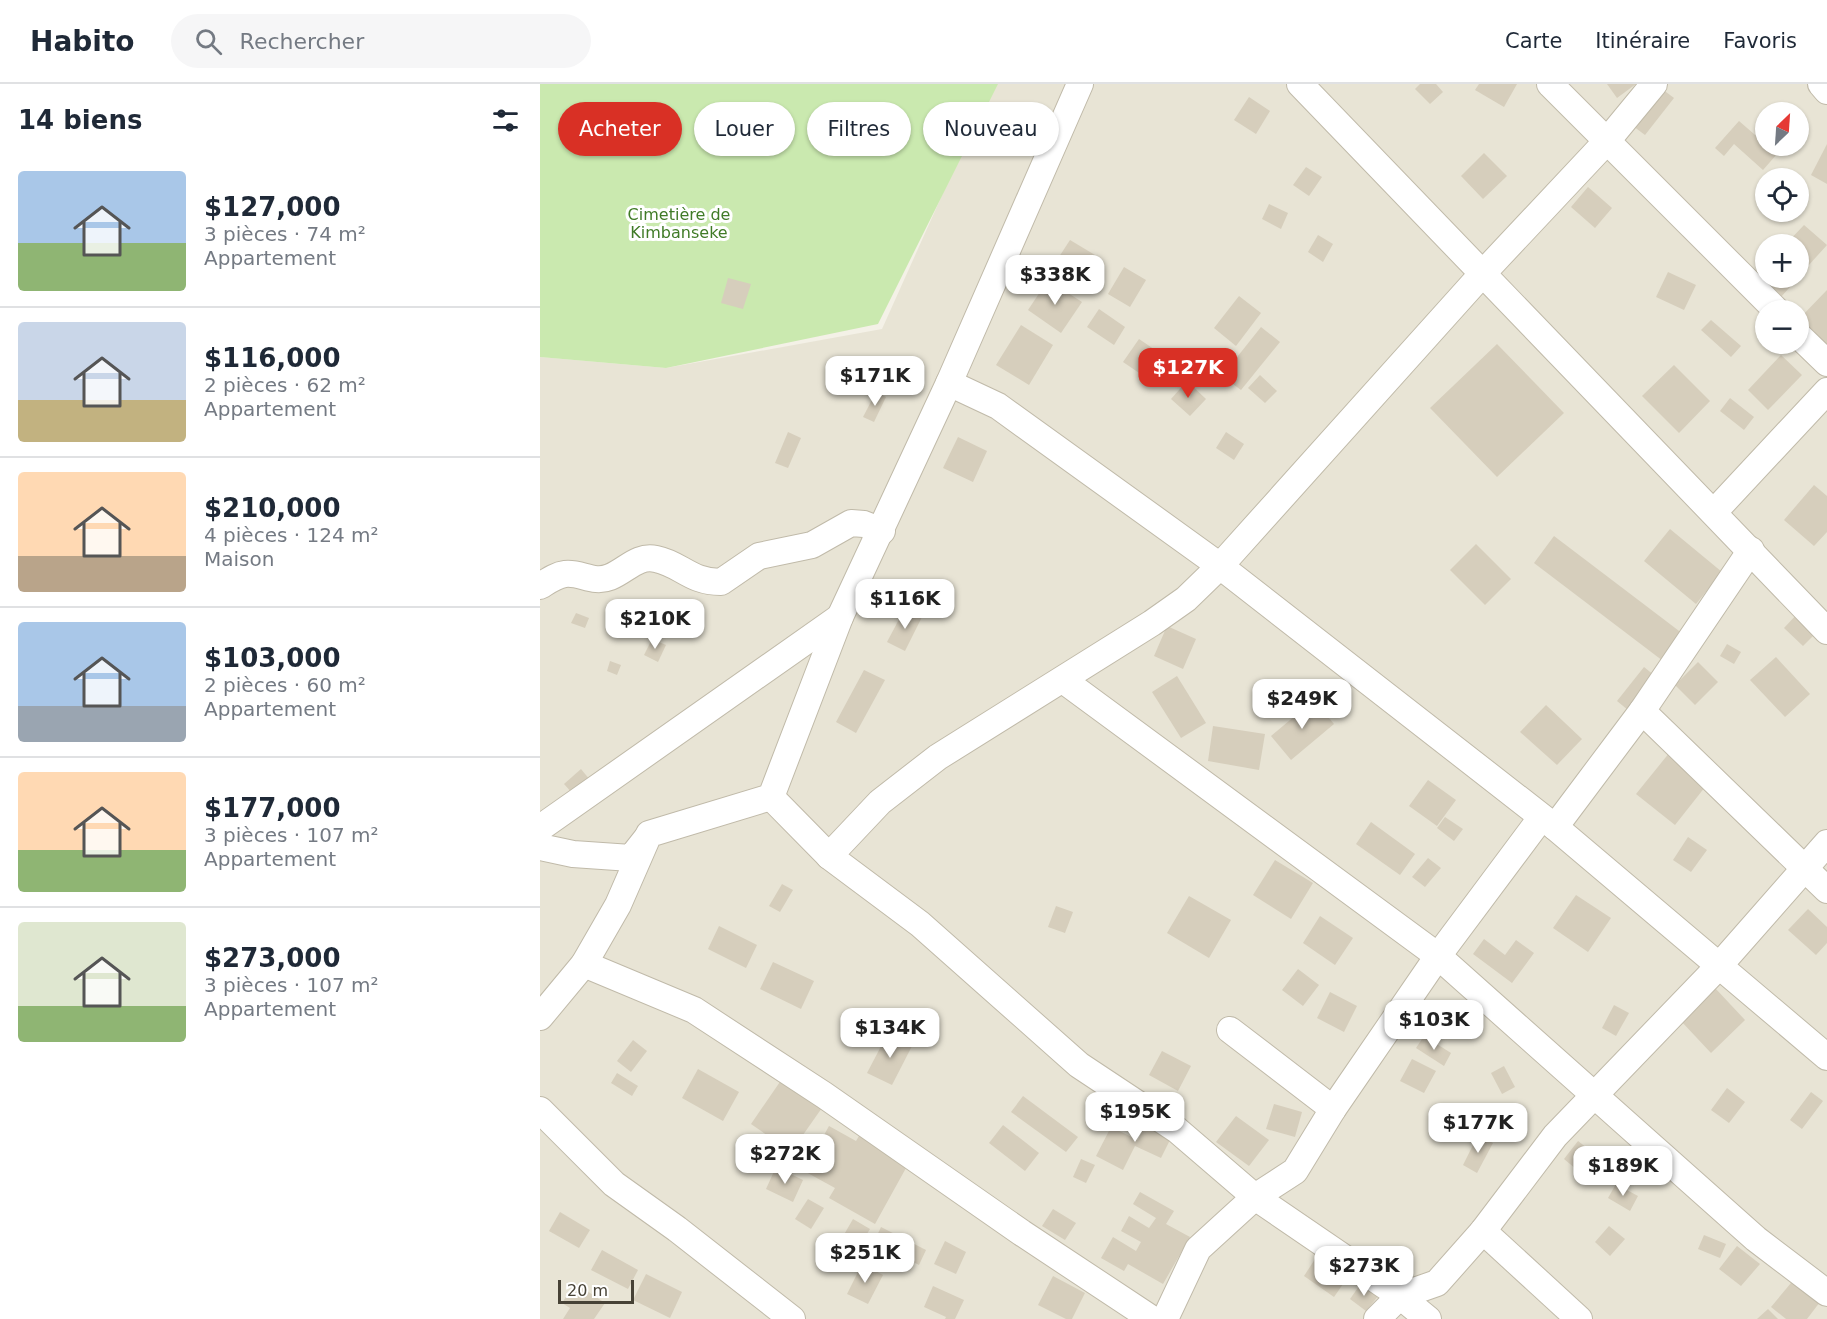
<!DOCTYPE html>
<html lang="fr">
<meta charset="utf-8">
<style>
body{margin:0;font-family:"DejaVu Sans",sans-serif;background:#f6f6f7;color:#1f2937;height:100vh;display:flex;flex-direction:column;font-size:22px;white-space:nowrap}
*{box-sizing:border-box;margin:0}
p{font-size:20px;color:#747a83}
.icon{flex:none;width:33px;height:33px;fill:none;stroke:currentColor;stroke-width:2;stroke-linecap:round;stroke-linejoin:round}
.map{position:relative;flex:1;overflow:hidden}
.details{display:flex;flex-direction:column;background:#fff;width:540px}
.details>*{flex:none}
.hud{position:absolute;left:18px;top:18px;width:570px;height:54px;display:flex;gap:12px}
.needle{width:39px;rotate:25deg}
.controls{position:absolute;left:1215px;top:18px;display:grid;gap:12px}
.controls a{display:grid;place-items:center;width:54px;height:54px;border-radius:50%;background:#fff;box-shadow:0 2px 4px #0004;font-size:30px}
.scale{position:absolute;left:18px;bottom:15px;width:76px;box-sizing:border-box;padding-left:6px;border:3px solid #474236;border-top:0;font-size:16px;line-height:21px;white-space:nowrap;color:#474236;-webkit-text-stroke:4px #fff;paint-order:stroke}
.price{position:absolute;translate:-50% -51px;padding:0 14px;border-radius:12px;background:#fff;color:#222;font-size:20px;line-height:39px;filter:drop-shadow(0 2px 3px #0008)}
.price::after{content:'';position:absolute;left:50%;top:36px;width:18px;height:14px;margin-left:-9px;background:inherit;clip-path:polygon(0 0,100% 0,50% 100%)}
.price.active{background:#d93025;color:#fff}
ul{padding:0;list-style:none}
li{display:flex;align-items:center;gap:18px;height:150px;padding:0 18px}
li+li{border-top:2px solid #e0e1e3}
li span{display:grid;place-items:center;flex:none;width:168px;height:120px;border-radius:6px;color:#555}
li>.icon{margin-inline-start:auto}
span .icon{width:72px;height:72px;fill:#fffc;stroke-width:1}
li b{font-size:26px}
h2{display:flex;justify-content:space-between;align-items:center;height:72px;padding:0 18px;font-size:26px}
.pill{padding:0 21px;border-radius:27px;background:#fff;box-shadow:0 2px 4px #0004;font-size:21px;line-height:54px}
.pill.active{background:#d93025;color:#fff}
header{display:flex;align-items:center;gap:36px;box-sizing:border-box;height:84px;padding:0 30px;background:#fff;border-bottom:2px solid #e0e1e3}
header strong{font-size:28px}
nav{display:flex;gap:33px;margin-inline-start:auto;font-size:21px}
.search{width:420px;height:54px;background:#f6f6f7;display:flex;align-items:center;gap:15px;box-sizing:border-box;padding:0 21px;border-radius:33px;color:#747a83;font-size:22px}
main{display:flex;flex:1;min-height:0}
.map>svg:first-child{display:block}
</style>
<header>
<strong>Habito</strong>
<div class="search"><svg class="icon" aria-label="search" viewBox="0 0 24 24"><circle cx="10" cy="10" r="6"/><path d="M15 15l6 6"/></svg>Rechercher</div>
<nav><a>Carte</a><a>Itinéraire</a><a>Favoris</a></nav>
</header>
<main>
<section class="details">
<h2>14 biens<svg class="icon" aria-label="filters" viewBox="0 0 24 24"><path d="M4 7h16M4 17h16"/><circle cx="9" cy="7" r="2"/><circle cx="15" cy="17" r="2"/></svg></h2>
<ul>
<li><span style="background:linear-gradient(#a9c7e8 60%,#8fb573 0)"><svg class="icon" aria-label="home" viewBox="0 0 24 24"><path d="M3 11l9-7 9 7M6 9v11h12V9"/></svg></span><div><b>$127,000</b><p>3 pièces · 74 m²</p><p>Appartement</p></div></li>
<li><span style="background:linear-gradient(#c9d6e8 65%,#c2b280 0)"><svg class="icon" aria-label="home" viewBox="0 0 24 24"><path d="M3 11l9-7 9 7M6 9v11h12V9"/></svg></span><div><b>$116,000</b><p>2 pièces · 62 m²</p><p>Appartement</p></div></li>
<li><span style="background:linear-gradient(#ffd9b3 70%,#b9a48a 0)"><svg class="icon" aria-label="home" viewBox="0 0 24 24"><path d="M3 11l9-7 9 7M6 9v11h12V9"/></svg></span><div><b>$210,000</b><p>4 pièces · 124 m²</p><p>Maison</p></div></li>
<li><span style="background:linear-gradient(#a9c7e8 70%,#9aa5b1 0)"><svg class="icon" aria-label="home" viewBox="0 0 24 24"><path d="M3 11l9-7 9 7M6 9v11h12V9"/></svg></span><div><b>$103,000</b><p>2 pièces · 60 m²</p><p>Appartement</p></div></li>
<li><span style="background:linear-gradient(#ffd9b3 65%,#8fb573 0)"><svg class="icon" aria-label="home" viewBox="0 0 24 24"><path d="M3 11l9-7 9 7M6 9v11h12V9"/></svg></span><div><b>$177,000</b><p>3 pièces · 107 m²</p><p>Appartement</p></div></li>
<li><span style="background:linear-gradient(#dfe7d0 70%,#8fb573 0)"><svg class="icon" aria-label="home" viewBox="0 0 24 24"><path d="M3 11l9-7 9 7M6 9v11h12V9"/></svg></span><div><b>$273,000</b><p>3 pièces · 107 m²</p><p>Appartement</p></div></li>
</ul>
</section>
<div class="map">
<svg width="1287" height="1235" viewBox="0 0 1287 1235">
<rect width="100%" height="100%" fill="#f4f1e7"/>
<!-- residential -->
<path fill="#e8e4d5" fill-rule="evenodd" d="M 452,0 L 1287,0 L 1287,1235 L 0,1235 L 0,273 L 126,284 L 342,245 ZM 1226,28 L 1258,28 L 1258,62 L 1226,62 ZM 1226,94 L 1258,94 L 1258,128 L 1226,128 ZM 1226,160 L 1258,160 L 1258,194 L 1226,194 ZM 1226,226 L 1258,226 L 1258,260 L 1226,260 Z"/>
<!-- green -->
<polygon fill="#cae9af" points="0,0 458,0 338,240 126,284 0,273"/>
<!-- building -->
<g fill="#d6cebc">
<polygon points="880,0 896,0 903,8 890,20 875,5"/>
<polygon points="939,0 977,0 964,23 935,6"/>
<polygon points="1067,0 1096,0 1077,14"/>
<polygon points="1118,2 1134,14 1105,51 1089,39"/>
<polygon points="709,13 730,27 716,50 694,36"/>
<polygon points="1199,37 1237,70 1223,86 1194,60 1184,72 1175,64"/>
<polygon points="1287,60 1287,100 1271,91"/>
<polygon points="944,69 967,92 943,115 921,92"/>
<polygon points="766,83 782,93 769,112 753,101"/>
<polygon points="1048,103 1072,124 1055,144 1031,123"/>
<polygon points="729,120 748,129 741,145 722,135"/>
<polygon points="1264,141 1287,161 1258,193 1258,160 1246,160"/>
<polygon points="778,151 793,160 783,178 768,168"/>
<polygon points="530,156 555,171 542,192 517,176"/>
<polygon points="584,183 606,196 590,223 568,210"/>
<polygon points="1226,184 1226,194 1258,194 1241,213 1218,192"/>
<polygon points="1128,188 1156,201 1144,226 1116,213"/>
<polygon points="188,194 211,200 203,225 181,219"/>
<polygon points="508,196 542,218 521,249 488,226"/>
<polygon points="1287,206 1287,262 1259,235"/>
<polygon points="699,212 721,229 696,262 674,244"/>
<polygon points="559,225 585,243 574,261 547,243"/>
<polygon points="1171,236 1201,262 1191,273 1161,246"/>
<polygon points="481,241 513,261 489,301 456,281"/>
<polygon points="721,243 740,258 701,306 682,292"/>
<polygon points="599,255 636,280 620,303 583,278"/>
<polygon points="957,260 1024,329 957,393 890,324"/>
<polygon points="1241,271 1262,291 1228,326 1208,306"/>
<polygon points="1134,281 1170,317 1139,349 1102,312"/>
<polygon points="720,291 737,307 725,319 708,304"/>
<polygon points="647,297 666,315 650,332 631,315"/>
<polygon points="336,308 346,313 334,338 323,333"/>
<polygon points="1190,314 1214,333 1204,346 1180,327"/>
<polygon points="248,348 261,354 248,384 235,379"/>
<polygon points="686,348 704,360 694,376 676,364"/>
<polygon points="418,353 447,367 433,398 403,384"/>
<polygon points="1274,401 1287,412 1287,448 1274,462 1244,436"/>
<polygon points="1130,445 1182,488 1156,520 1104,477"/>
<polygon points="1014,452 1147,553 1127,580 994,479"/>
<polygon points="936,460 971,495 945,521 910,486"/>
<polygon points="365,524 382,533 365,567 347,558"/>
<polygon points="1259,528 1278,547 1263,562 1244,544"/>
<polygon points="36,529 49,534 45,544 31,539"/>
<polygon points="627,542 656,555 643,585 614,572"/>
<polygon points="112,555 126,561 118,578 104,571"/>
<polygon points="1187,560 1201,568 1194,580 1180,572"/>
<polygon points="1236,573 1270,610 1245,633 1210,596"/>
<polygon points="70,577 81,581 77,591 67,587"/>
<polygon points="1158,578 1178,598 1155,621 1135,601"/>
<polygon points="1104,583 1115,592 1088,626 1077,617"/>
<polygon points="324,586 345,596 316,649 296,638"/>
<polygon points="637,592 666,639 641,654 612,608"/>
<polygon points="774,616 794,640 751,676 731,652"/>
<polygon points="1006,621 1042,655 1017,681 980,648"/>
<polygon points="673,642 725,650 719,686 668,677"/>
<polygon points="1130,668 1169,698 1135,741 1096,710"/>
<polygon points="41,685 50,696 33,710 24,700"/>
<polygon points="888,696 916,716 897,742 869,722"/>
<polygon points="905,733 923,745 914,757 897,744"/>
<polygon points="831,738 875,770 860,791 816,760"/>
<polygon points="1148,753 1167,766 1151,788 1133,776"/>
<polygon points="888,774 901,784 885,803 872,793"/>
<polygon points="735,776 773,799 751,835 713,811"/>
<polygon points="242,800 253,806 240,828 229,822"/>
<polygon points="1036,811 1071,834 1048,868 1013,844"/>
<polygon points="649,812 691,836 669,874 627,849"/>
<polygon points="516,822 533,828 525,849 508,843"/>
<polygon points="1268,825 1287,843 1287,859 1276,871 1248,846"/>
<polygon points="780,832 813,854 795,881 763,859"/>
<polygon points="179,842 217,861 206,884 168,865"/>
<polygon points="944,855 965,871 976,856 994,869 972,899 933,870"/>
<polygon points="233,878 274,897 261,925 220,905"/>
<polygon points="758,885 779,901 763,922 742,906"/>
<polygon points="1175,904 1205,936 1171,969 1141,937"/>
<polygon points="790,908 817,922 804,948 777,934"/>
<polygon points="1074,921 1089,929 1076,952 1062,944"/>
<polygon points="348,949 372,962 352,1001 327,989"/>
<polygon points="884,952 911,969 904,982 876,964"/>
<polygon points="93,956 107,967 91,988 77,977"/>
<polygon points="622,967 651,982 638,1007 609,991"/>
<polygon points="872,975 896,987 884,1009 860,997"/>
<polygon points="964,982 975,1003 962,1010 951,989"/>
<polygon points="158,985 199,1008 183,1037 142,1014"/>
<polygon points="77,989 98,1002 92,1012 71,999"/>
<polygon points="244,992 284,1021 251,1068 211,1040"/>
<polygon points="1187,1004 1205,1018 1189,1039 1171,1026"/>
<polygon points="1271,1008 1283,1017 1262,1045 1250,1036"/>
<polygon points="483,1012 538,1053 526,1068 471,1028"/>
<polygon points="734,1020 762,1028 755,1053 726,1045"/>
<polygon points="696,1032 729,1056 709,1082 676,1058"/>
<polygon points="609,1033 635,1046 621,1074 595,1062 583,1086 556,1072 571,1043 598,1056"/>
<polygon points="463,1041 499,1069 485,1087 449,1059"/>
<polygon points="289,1042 316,1057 322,1047 371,1075 335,1140 289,1114 295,1104 264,1087"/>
<polygon points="938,1051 953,1059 937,1089 923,1081"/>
<polygon points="1038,1057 1056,1071 1042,1090 1024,1075"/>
<polygon points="541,1075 555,1081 546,1099 533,1093"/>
<polygon points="236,1083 263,1096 253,1118 226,1105"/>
<polygon points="1076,1100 1098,1112 1090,1127 1068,1114"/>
<polygon points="600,1108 634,1127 626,1140 650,1153 623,1200 588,1180 584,1187 561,1174 573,1153 596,1167 601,1158 581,1147 589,1132 609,1144 616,1134 593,1120"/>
<polygon points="268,1115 284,1124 271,1145 255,1135"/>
<polygon points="513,1125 536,1139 525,1156 502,1142"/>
<polygon points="20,1128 50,1146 39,1164 9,1147"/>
<polygon points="313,1135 330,1145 319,1163 302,1154"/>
<polygon points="1069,1142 1085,1155 1070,1172 1055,1158"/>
<polygon points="341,1143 386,1166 379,1181 334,1158"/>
<polygon points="1164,1151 1186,1160 1180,1174 1158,1165"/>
<polygon points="405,1157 426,1168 416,1190 394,1180"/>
<polygon points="1197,1162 1220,1180 1201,1202 1179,1185"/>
<polygon points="62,1166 98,1186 88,1205 51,1186"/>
<polygon points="779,1169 810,1190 794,1213 764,1192"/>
<polygon points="322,1180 343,1191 328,1220 307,1210"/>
<polygon points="106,1190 142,1208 130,1234 93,1216"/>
<polygon points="513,1192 545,1209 532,1235 526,1235 498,1221"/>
<polygon points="1256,1193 1283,1214 1267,1235 1246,1235 1231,1223"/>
<polygon points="822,1198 839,1211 826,1227 810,1215"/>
<polygon points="35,1199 65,1219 54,1235 23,1235 30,1224 22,1219"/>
<polygon points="393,1202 424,1216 415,1235 405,1235 406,1233 384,1223"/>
<polygon points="1228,1225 1238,1235 1217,1235"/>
</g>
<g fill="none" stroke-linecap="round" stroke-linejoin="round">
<!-- minor casing -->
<g stroke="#c0baa9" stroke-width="28">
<g id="minor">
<polyline points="760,0 1287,547"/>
<polyline points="1010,0 1236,226"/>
<polyline points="1281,0 1287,7"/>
<polyline points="1258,251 1287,279"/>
<polyline points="409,299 458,322 680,482 1015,743 1287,973"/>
<polyline points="1174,428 1287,307"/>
<path d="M 0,502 C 8,497 16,491 25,490 C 41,488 53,500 70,493 C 87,486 97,471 116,475 C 141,480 150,498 181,498 L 219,472 L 272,461 L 311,439 L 324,440 L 342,447"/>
<polyline points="523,596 898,872 1216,1155 1287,1209"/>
<polyline points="1102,627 1287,806"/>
<polyline points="231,713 289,772 380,840 539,981 637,1046 715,1113 860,1212 888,1235"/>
<polyline points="1015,743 1102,627 1211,466"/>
<polyline points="0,744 300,533"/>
<polyline points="0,763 33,770 91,774 106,755"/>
<polyline points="289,772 340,718 398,673 612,539 646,515 680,482 944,188 1067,57 1114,0"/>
<polyline points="44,880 154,926 284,1011 482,1149 612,1235"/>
<polyline points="0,933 44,880 78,821 109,750 231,713 300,533 409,299 540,0"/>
<polyline points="690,946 793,1025"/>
<polyline points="0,1026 74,1100 137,1145 252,1235"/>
<polyline points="943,1147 1039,1235"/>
<polyline points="625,1235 658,1165 715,1113 755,1087 793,1025 898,872 1001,734"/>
<polyline points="837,1235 860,1212 897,1199 943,1147 1015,1052 1178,883 1287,759"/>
</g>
</g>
<!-- minor -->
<use href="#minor" stroke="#fff" stroke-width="26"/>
</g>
<g text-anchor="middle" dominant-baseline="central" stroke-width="6" stroke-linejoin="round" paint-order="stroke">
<!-- park labels -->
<g font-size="16" fill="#407b27" stroke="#fff">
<text x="139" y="130">Cimetière de<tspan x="139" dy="18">Kimbanseke</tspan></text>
</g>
</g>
</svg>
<div class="controls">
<a><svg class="needle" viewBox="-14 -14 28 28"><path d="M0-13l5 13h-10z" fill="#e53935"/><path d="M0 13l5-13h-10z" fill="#747a83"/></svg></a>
<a><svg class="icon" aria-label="locate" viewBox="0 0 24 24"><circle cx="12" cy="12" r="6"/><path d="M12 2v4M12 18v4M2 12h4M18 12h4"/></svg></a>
<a>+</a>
<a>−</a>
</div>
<div class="scale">20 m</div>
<b class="price" style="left:515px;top:222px">$338K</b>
<b class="price active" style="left:648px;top:315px">$127K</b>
<b class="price" style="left:335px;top:323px">$171K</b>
<b class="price" style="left:365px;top:546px">$116K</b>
<b class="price" style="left:115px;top:566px">$210K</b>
<b class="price" style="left:762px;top:646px">$249K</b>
<b class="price" style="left:894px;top:967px">$103K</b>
<b class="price" style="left:350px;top:975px">$134K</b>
<b class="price" style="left:595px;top:1059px">$195K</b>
<b class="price" style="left:938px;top:1070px">$177K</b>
<b class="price" style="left:245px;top:1101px">$272K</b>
<b class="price" style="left:1083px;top:1113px">$189K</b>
<b class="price" style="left:325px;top:1200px">$251K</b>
<b class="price" style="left:824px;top:1213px">$273K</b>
<div class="hud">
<a class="pill active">Acheter</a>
<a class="pill">Louer</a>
<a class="pill">Filtres</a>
<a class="pill">Nouveau</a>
</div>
</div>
</main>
